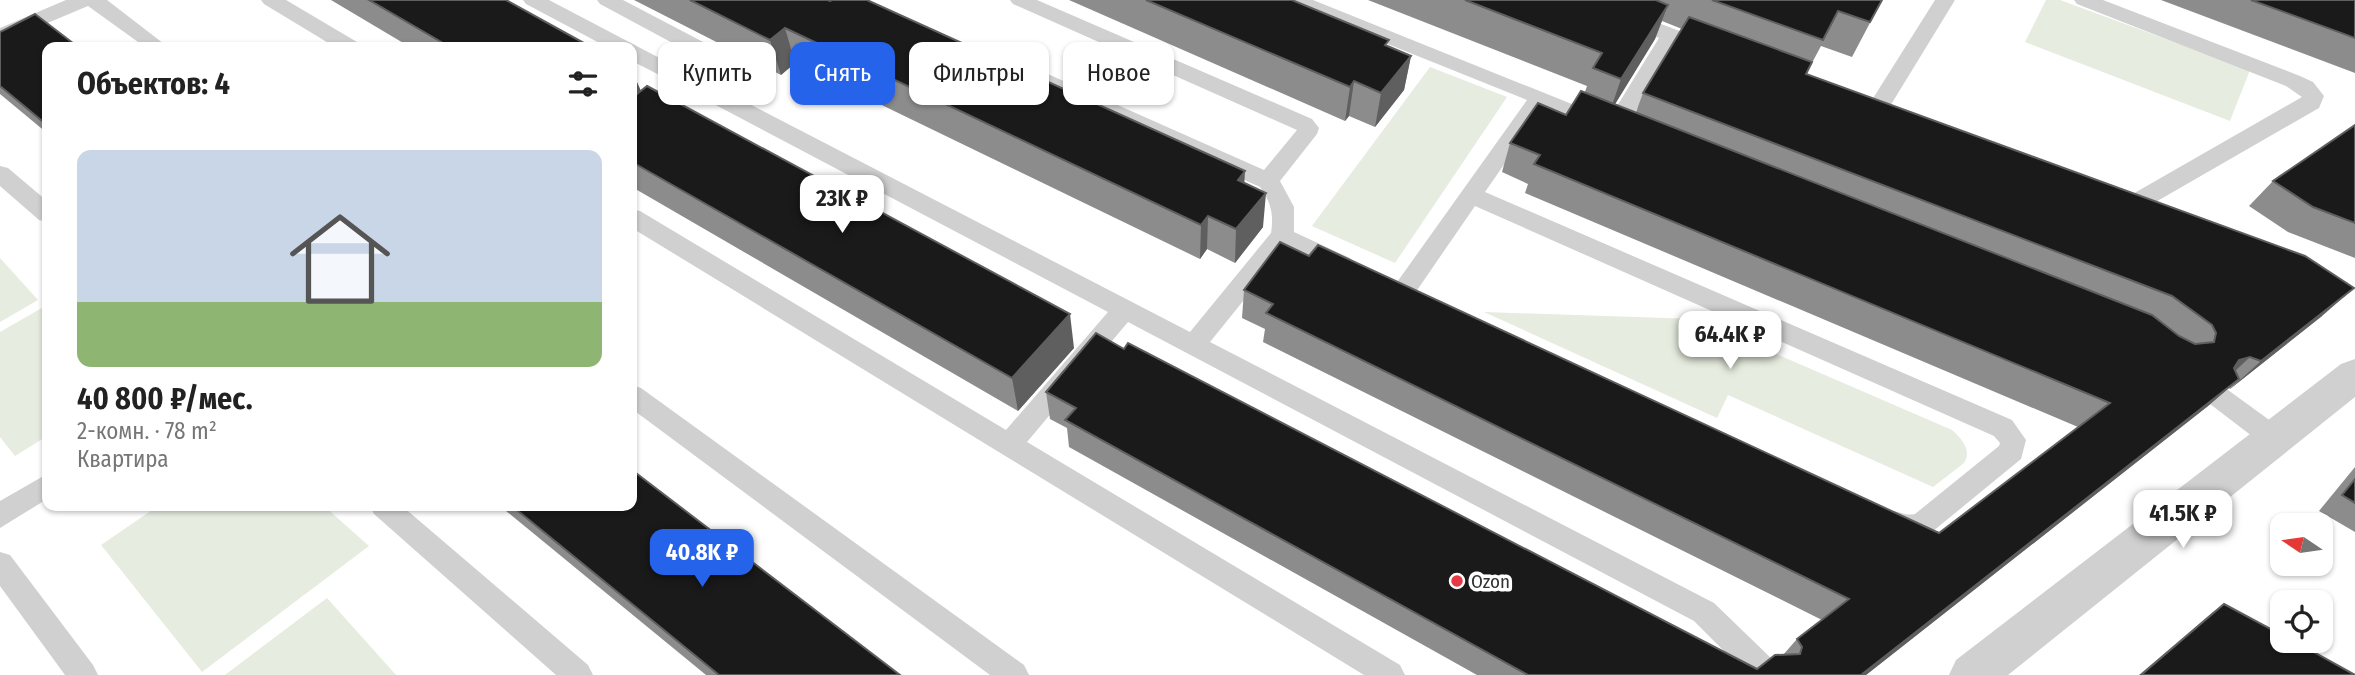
<!DOCTYPE html>
<html lang="ru">
<meta charset="utf-8">
<style>
body{margin:0;font-family:"Fira Sans Condensed",sans-serif;background:#f6f6f6;color:#222;height:100vh;display:flex;flex-direction:column;font-size:26px;white-space:nowrap}
*{box-sizing:border-box;margin:0}
p{font-size:23px;color:#767676}
.icon{flex:none;width:38px;height:38px;fill:none;stroke:currentColor;stroke-width:2;stroke-linecap:round;stroke-linejoin:round}
.map{position:relative;flex:1;overflow:hidden}
.drawer{position:absolute;left:42px;top:42px;width:595px;height:469px;display:flex;flex-direction:column;background:#fff;border-radius:14px;box-shadow:0 2px 5px #0004}
.drawer>*{flex:none}
.banner{position:absolute;left:658px;top:42px;width:665px;height:63px;display:flex;gap:14px}
.needle{width:46px;rotate:283deg}
.fabs{position:absolute;left:2270px;top:513px;display:grid;gap:14px}
.fabs a{display:grid;place-items:center;width:63px;height:63px;border-radius:14px;background:#fff;box-shadow:0 2px 5px #0004;font-size:35px}
.price{position:absolute;translate:-50% -60px;padding:0 16px;border-radius:14px;background:#fff;color:#222;font-size:23px;line-height:46px;filter:drop-shadow(0 2px 4px #0008)}
.price::after{content:'';position:absolute;left:50%;top:42px;width:21px;height:16px;margin-left:-10px;background:inherit;clip-path:polygon(0 0,100% 0,50% 100%)}
.price.active{background:#2563eb;color:#fff}
ul{padding:0;list-style:none}
li{display:grid;align-content:center;gap:14px;height:371px;padding:0 35px}
li+li{border-top:2px solid #e0e0e0}
li span{display:grid;place-items:center;height:217px;border-radius:14px;color:#555}
li>.icon{margin-inline-start:auto}
span .icon{width:126px;height:126px;fill:#fffc;stroke-width:1}
li b{font-size:30px}
h2{display:flex;justify-content:space-between;align-items:center;height:84px;padding:0 35px;font-size:30px}
.tag{padding:0 24px;border-radius:14px;background:#fff;box-shadow:0 2px 5px #0004;font-size:24px;line-height:63px}
.tag.active{background:#2563eb;color:#fff}
.map>svg:first-child{display:block}
</style>
<div class="map">
<svg width="2355" height="675" viewBox="0 0 2355 675">
<rect width="100%" height="100%" fill="#fff"/>
<!-- green -->
<g fill="#e6ecdf">
<polygon points="2046,0 2060,0 2250,70 2230,121 2025,42"/>
<polygon points="1430,67 1507,97 1395,263 1312,226"/>
<polygon points="0,258 38,300 0,322"/>
<polygon points="47,305 47,436 15,456 0,437 0,332"/>
<path d="M 1484,312 L 1695,319 L 1952,430 C 1962,439 1972,450 1964,463 L 1933,487 L 1728,395 L 1717,418 Z"/>
<polygon points="158,506 324,506 369,546 202,672 101,545"/>
<polygon points="327,598 396,675 225,675"/>
</g>
<g fill="none" stroke-linecap="round" stroke-linejoin="round">
<!-- lane -->
<g fill="#d0d0d0" fill-rule="evenodd">
<polygon points="66,0 107,0 168,47 145,47 88,6 0,43 0,28"/>
<polygon points="261,0 286,0 357,42 360,47 335,47 264,4"/>
<path d="M 523,0 L 549,0 L 690,74 L 706,61 L 600,4 L 597,0 L 623,0 L 728,55 L 731,60 L 707,82 L 1190,332 L 1271,233 C 1274,215 1271,202 1260,187 L 1018,77 L 1015,72 L 1018,67 L 1032,67 L 1264,170 L 1297,130 L 1013,4 L 1010,0 L 1037,0 L 1312,119 L 1319,128 L 1317,134 L 1280,181 L 1294,207 L 1294,232 L 1350,258 L 1354,264 L 1350,270 L 1342,273 L 1286,248 L 1210,342 L 1714,603 L 1774,661 L 1779,671 L 1777,675 L 1748,675 L 1694,621 L 1128,322 L 1027,442 L 1400,665 L 1405,675 L 1364,675 L 632,228 L 632,209 L 640,211 L 1006,430 L 1108,312 L 693,93 L 640,136 L 632,139 L 632,120 L 677,84 L 632,61 L 632,47 L 607,47 L 526,4 Z"/>
<path d="M 1285,0 L 1313,0 L 1609,119 L 1659,38 L 1570,4 L 1567,0 L 1596,0 L 1715,44 L 1718,49 L 1715,54 L 1708,56 L 1676,44 L 1623,132 L 1615,135 L 1607,132 L 1604,127 L 1592,126 L 1544,107 L 1485,192 L 2012,420 L 2026,440 L 2021,459 L 1932,532 L 1909,539 L 1881,529 L 1877,521 L 1881,513 C 1896,507 1902,517 1915,514 L 1999,446 L 2000,443 L 1994,436 L 1475,206 L 1411,299 L 1403,301 L 1395,299 L 1391,292 L 1395,285 L 1527,100 L 1288,4 Z"/>
<polygon points="1935,0 1955,0 1884,116 1876,118 1868,116 1865,111"/>
<polygon points="2074,0 2103,0 2300,76 2313,82 2324,96 2319,108 2140,211 2132,213 2124,211 2121,205 2124,199 2302,97 2286,86 2077,4"/>
<polygon points="0,166 8,168 47,201 47,222 39,220 0,186"/>
<polygon points="632,385 641,388 1024,665 1029,675 990,675 632,409"/>
<polygon points="2219,387 2228,390 2283,430 2287,438 2283,446 2274,449 2265,446 2210,404 2206,397 2210,390"/>
<polygon points="47,474 47,499 0,528 0,501"/>
<polygon points="370,506 402,506 588,665 593,675 556,675 374,514"/>
<polygon points="0,552 10,555 93,665 98,675 65,675 0,586"/>
</g>
<!-- street -->
<polygon fill="#d0d0d0" fill-rule="evenodd" points="2355,359 2355,397 2008,675 1949,675 1956,660 2341,364"/>
</g>
<!-- wall -->
<g fill="#8c8c8c" fill-rule="evenodd">
<polygon points="331,0 506,0 591,47 410,47"/>
<polygon points="634,0 827,0 1245,183 1263,227 1235,263 1207,249 1200,259 795,63 781,75"/>
<polygon points="1069,0 1292,0 1388,46 1411,56 1404,90 1375,127 1349,116 1345,121"/>
<path d="M 1368,0 L 1882,0 L 1852,57 L 1821,46 L 1806,74 L 2322,316 L 2230,389 L 2229,388 L 2208,406 L 1866,675 L 1477,675 L 1069,447 L 1067,428 L 1050,419 L 1046,392 L 1124,349 L 1757,669 L 1783,655 L 1797,639 L 1822,620 L 1263,342 L 1265,329 L 1242,318 L 1244,290 L 1309,256 L 1939,533 L 2078,427 L 1525,193 L 1528,184 L 1502,172 L 1510,143 L 1566,115 L 1585,92 L 1587,86 ZM 1662,21 L 1682,29 L 1643,93 L 1636,112 L 1615,104 L 1655,39 Z"/>
<polygon points="2161,0 2355,0 2355,73"/>
<polygon points="0,32 47,47 47,133 0,94"/>
<polygon points="632,71 641,91 1074,348 1018,411 632,187"/>
<polygon points="2355,125 2355,258 2288,232 2249,206 2273,181"/>
<polygon points="2355,467 2355,532 2319,511"/>
<polygon points="500,506 632,506 900,675 706,675"/>
<polygon points="2224,604 2355,675 2139,675 2213,612"/>
</g>
<!-- shaded-wall -->
<g fill="#5f5f5f">
<polygon points="1668,5 1655,39 1609,114 1621,79"/>
<polygon points="785,28 795,63 781,75 770,40"/>
<polygon points="1411,56 1404,90 1375,127 1381,93"/>
<polygon points="632,71 647,105 632,118"/>
<polygon points="1354,81 1349,116 1345,121 1350,87"/>
<polygon points="1245,171 1243,206 1238,180"/>
<polygon points="1266,193 1263,227 1235,263 1236,229"/>
<polygon points="1208,216 1207,249 1200,259 1201,225"/>
<polygon points="2354,288 2322,316 2230,389 2261,361"/>
<polygon points="1070,314 1074,348 1018,411 1012,378"/>
<polygon points="2250,357 2220,385 2239,360"/>
<polygon points="2239,379 2208,406 1866,675 1861,675"/>
</g>
<!-- building -->
<g fill="#1a1a1a" stroke="#5f5f5f" stroke-width="2">
<polygon points="369,0 506,0 591,47 450,47"/>
<polygon points="690,0 827,0 830,1 832,0 867,0 1245,171 1238,180 1266,193 1236,229 1208,216 1201,225 785,28 770,40"/>
<polygon points="1146,0 1292,0 1389,40 1385,45 1411,56 1381,93 1354,81 1350,87"/>
<polygon points="1465,0 1656,0 1668,5 1621,79 1593,68 1602,53"/>
<polygon points="1712,0 1882,0 1870,22 1838,11 1823,40"/>
<polygon points="2251,0 2355,0 2355,38"/>
<polygon points="35,14 78,47 47,47 47,125 0,86 0,32"/>
<polygon points="1689,17 1812,62 1806,74 2305,256 2354,288 2261,361 2250,357 2239,360 2234,368 2239,379 1861,675 1528,675 1065,420 1076,408 1046,392 1096,333 1124,349 1128,343 1757,669 1775,655 1800,654 1802,647 1797,639 1849,599 1266,313 1273,304 1244,290 1280,242 1309,256 1318,245 1939,533 2110,403 1534,164 1540,155 1510,143 1538,103 1566,115 1581,91 2152,315 2179,336 2195,344 2214,342 2216,333 2212,325 2172,296 1643,93"/>
<polygon points="647,86 1070,314 1012,378 632,162 632,98"/>
<polygon points="2355,125 2355,223 2313,207 2273,181"/>
<polygon points="632,470 900,675 719,675 512,506 632,506"/>
<polygon points="2355,479 2355,503 2342,495"/>
<polygon points="2224,604 2282,635 2282,640 2292,640 2355,675 2141,675"/>
</g>
<!-- markers -->
<circle fill="#e63946" stroke="#fff" stroke-width="2.5" cx="1457" cy="581" r="7"/>
<g text-anchor="middle" dominant-baseline="central" stroke-width="7" stroke-linejoin="round" paint-order="stroke">
<!-- poi labels -->
<g font-size="19" fill="#333" stroke="#fff" text-anchor="start">
<text x="1471" y="581">Ozon</text>
</g>
</g>
</svg>
<div class="fabs">
<a><svg class="needle" viewBox="-14 -14 28 28"><path d="M0-13l5 13h-10z" fill="#e53935"/><path d="M0 13l5-13h-10z" fill="#767676"/></svg></a>
<a><svg class="icon" aria-label="locate" viewBox="0 0 24 24"><circle cx="12" cy="12" r="6"/><path d="M12 2v4M12 18v4M2 12h4M18 12h4"/></svg></a>
</div>
<b class="price" style="left:842px;top:235px">23K ₽</b>
<b class="price" style="left:1730px;top:371px">64.4K ₽</b>
<b class="price" style="left:2183px;top:550px">41.5K ₽</b>
<b class="price active" style="left:702px;top:589px">40.8K ₽</b>
<div class="banner">
<a class="tag">Купить</a>
<a class="tag active">Снять</a>
<a class="tag">Фильтры</a>
<a class="tag">Новое</a>
</div>
<section class="drawer">
<h2>Объектов: 4<svg class="icon" aria-label="filters" viewBox="0 0 24 24"><path d="M4 7h16M4 17h16"/><circle cx="9" cy="7" r="2"/><circle cx="15" cy="17" r="2"/></svg></h2>
<ul>
<li><span style="background:linear-gradient(#c9d6e8 70%,#8fb573 0)"><svg class="icon" aria-label="home" viewBox="0 0 24 24"><path d="M3 11l9-7 9 7M6 9v11h12V9"/></svg></span><div><b>40 800 ₽/мес.</b><p>2-комн. · 78 m²</p><p>Квартира</p></div></li>
</ul>
</section>
</div>
